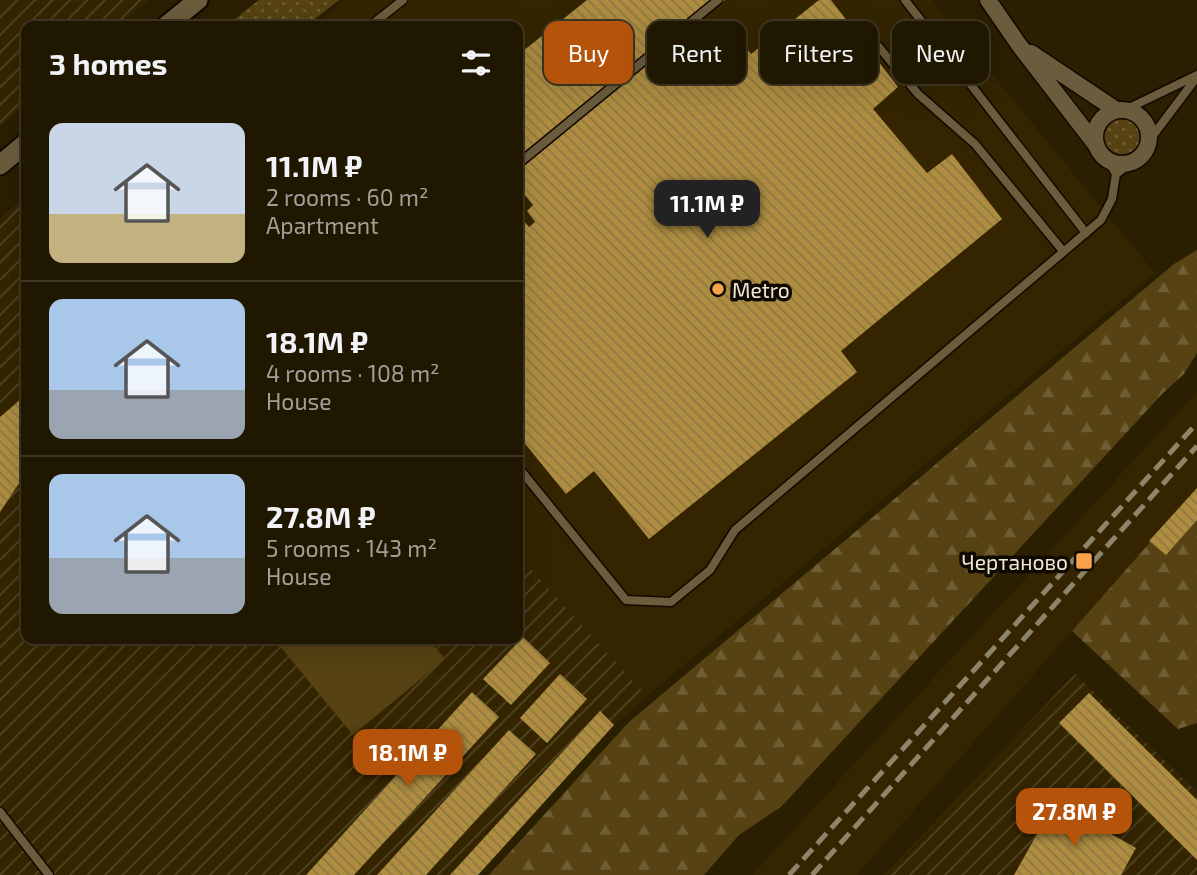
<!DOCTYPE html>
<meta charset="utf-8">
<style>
body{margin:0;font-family:"Exo 2",sans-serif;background:#2d2410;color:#f1f3f6;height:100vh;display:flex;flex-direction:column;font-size:26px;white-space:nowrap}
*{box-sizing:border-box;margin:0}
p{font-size:23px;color:#a29f99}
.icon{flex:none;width:38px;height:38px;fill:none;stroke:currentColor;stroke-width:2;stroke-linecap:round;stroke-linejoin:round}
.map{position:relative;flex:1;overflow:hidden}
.details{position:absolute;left:21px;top:21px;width:502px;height:623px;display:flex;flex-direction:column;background:#201701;border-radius:14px;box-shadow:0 7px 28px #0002,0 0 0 2px #3d3623}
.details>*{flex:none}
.top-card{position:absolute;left:544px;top:21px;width:548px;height:63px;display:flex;gap:14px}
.price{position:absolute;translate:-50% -60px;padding:0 16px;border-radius:14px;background:#b45309;color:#fff;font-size:23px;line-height:46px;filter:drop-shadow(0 2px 4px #0008)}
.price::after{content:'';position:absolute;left:50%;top:42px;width:21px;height:16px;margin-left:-10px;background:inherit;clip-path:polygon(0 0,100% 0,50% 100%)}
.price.current{background:#222;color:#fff}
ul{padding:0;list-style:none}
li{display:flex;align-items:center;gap:21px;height:175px;padding:0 28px}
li+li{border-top:2px solid #3d3623}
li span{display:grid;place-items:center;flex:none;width:196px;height:140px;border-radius:14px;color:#555}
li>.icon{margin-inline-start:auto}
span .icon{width:84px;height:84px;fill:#fffc;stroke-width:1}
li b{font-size:30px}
h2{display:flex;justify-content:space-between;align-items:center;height:84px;padding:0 28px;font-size:30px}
.chip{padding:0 24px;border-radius:14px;background:#201701;box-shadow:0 7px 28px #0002,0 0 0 2px #3d3623;font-size:24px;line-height:63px}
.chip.current{background:#b45309;color:#fff}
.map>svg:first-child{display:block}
</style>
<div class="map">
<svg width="1197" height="875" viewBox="0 0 1197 875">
<defs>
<pattern id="industrial-furrows" width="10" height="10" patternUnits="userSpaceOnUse" patternTransform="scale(1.75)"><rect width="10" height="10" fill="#342500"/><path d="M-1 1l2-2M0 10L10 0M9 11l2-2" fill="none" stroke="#524524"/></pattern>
<pattern id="grass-dots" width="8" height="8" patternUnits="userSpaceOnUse" patternTransform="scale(1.75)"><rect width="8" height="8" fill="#564212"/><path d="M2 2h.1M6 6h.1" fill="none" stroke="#6f5d34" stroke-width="1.8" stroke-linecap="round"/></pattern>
<pattern id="forest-firs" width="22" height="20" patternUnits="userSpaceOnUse" patternTransform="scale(1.75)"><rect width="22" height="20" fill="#564212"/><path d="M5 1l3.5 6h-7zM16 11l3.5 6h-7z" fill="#6f5d34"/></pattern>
<pattern id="building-back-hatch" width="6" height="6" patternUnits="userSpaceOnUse" patternTransform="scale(1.75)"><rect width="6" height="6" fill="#ae8d41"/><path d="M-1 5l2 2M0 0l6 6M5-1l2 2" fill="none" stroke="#8f7841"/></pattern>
</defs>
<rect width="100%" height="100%" fill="#2b1f01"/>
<!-- built -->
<g fill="#342500">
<polygon points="345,0 931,0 1155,273 647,696 518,555 518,26 312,26"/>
<polygon points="1197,392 1197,489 857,875 752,875"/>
</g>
<!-- industrial -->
<g fill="url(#industrial-furrows)">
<polygon points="0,0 149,0 117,26 26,26 26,103 0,126"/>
<polygon points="26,196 26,639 518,639 518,555 647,696 614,725 478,875 0,875 0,218"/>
<polygon points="1075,674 1197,792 1197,875 884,875"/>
</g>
<!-- grass -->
<g fill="url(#grass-dots)">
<polygon points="259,0 339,0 306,26 226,26"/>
<circle cx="1122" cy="137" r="18"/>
</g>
<!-- forest -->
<g fill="url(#forest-firs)">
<polygon points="1197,250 1197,353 1184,374 1162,394 782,806 739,835 704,875 489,875 629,722 1174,264"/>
<polygon points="1197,489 1197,723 1178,729 1072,631"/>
</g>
<!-- pitch -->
<polygon fill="#564212" points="274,639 428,639 445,659 353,735"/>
<!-- building -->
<g fill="url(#building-back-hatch)">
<polygon points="587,0 725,0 688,30 713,60 740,41 751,54 819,0 831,0 898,87 873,109 927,173 952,154 1002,219 841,351 857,372 649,539 594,471 566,494 518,435 518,214 529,227 535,222 527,211 533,205 518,186 518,55"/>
<polygon points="26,395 26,489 20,482 0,512 0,417"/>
<polygon points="1197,488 1197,520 1166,555 1149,541"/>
<polygon points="523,637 550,663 511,705 483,679"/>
<polygon points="560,674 587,699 547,743 520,718"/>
<polygon points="472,692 499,717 354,875 306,875"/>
<polygon points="1089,693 1197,800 1197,860 1059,723"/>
<polygon points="600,711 614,725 478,875 450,875"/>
<polygon points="509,730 536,754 426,875 377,875"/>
<polygon points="1055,802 1136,848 1121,875 1014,875"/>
</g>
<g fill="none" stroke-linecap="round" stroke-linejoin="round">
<!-- service casing -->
<g stroke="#120900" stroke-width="11">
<g id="service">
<polyline points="905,0 1086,233"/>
<polyline points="370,26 403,0"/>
<polyline points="878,46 918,94 975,144 1063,251"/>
<polyline points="1125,110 1197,75"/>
<polyline points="1148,142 1197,77"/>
<polyline points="518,164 718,0"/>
<polyline points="1116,174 1139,157"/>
<polyline points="518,467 626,600 671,602 710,570 735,530 1101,220 1112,199 1116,174 1107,159"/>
<polyline points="0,812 49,875"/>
</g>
</g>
<!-- minor casing -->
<g stroke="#120900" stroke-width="19">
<g id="minor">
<polyline points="988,0 1019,45 1096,145"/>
<polyline points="1031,53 1116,110"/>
<circle cx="1122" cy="137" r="27"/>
</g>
</g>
<!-- secondary casing -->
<g stroke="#120900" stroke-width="23">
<g id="secondary">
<polyline points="166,26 198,0"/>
<polyline points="0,165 26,143"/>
</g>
</g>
<!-- service -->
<use href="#service" stroke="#6b5c3d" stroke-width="8"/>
<!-- minor -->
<use href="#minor" stroke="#6b5c3d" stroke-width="16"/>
<!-- secondary -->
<use href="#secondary" stroke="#6b5c3d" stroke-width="19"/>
<!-- rail -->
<g stroke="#8e846c" stroke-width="5" stroke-dasharray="14 7" stroke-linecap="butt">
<polyline points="789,875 1197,423"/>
<polyline points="812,875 1197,446"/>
</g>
</g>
<!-- markers -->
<g fill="#f8a14b" stroke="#0f0901" stroke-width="2.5">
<circle cx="718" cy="289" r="7"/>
<rect x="1075" y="552" width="18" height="18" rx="3.5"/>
</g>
<g text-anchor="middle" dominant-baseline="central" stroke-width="7" stroke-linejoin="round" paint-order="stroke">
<!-- poi labels -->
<g font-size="21" fill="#f0e8d6" stroke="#0f0901" text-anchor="start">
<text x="732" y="289">Metro</text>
<text x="1068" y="561" text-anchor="end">Чертаново</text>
</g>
</g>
</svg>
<b class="price current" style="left:707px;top:240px">11.1M ₽</b>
<b class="price" style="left:408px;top:789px">18.1M ₽</b>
<b class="price" style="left:1074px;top:848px">27.8M ₽</b>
<div class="top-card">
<a class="chip current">Buy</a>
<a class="chip">Rent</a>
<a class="chip">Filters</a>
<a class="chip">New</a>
</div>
<section class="details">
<h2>3 homes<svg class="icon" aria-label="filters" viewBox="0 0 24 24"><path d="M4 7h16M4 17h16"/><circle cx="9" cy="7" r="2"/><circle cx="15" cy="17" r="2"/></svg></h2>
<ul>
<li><span style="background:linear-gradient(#c9d6e8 65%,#c2b280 0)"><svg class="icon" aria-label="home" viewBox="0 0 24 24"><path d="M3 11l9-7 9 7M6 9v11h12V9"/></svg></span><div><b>11.1M ₽</b><p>2 rooms · 60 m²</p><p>Apartment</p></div></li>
<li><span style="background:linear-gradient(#a9c7e8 65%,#9aa5b1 0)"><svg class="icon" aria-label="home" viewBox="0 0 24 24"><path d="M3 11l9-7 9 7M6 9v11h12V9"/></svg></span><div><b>18.1M ₽</b><p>4 rooms · 108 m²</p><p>House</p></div></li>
<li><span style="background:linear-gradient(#a9c7e8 60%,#9aa5b1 0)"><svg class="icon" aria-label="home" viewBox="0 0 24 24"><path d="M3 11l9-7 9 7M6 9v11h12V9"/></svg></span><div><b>27.8M ₽</b><p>5 rooms · 143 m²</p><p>House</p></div></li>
</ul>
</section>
</div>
